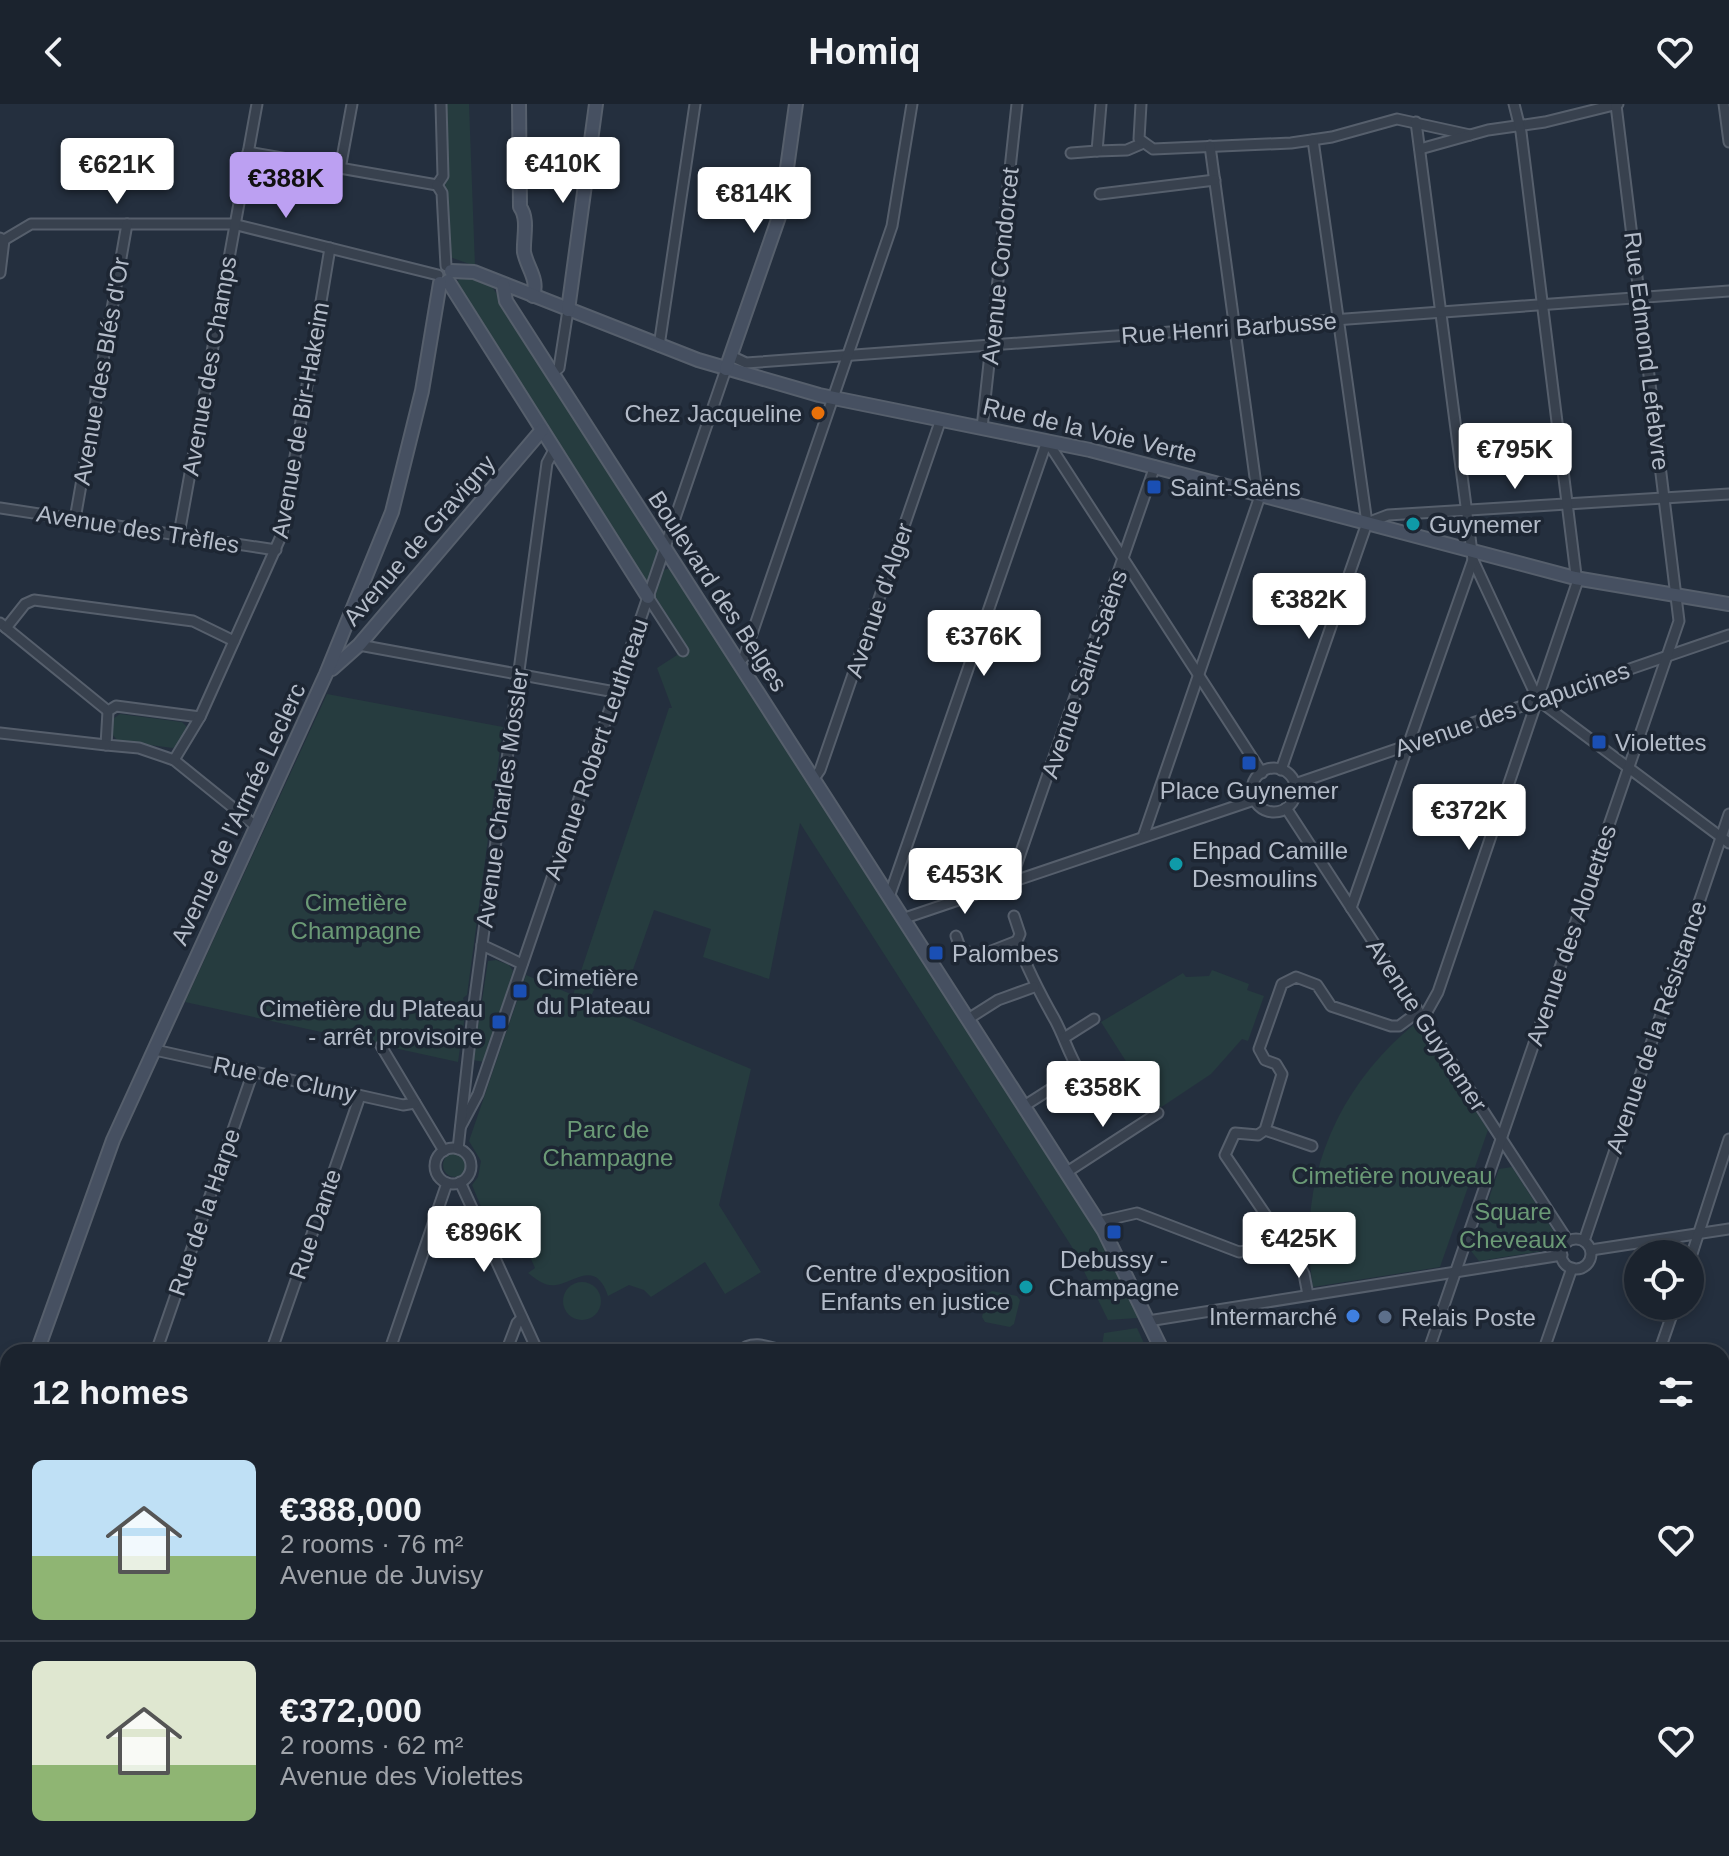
<!DOCTYPE html>
<meta charset="utf-8">
<style>
body{margin:0;font-family:Helvetica,sans-serif;background:#282f3a;color:#f1f3f6;height:100vh;display:flex;flex-direction:column;font-size:30px;white-space:nowrap}
*{box-sizing:border-box;margin:0}
p{font-size:26px;color:#a0a4aa}
.icon{flex:none;width:44px;height:44px;fill:none;stroke:currentColor;stroke-width:2;stroke-linecap:round;stroke-linejoin:round}
.map{position:relative;flex:1;overflow:hidden}
.drawer{position:absolute;left:0px;top:1240px;width:1730px;height:512px;display:flex;flex-direction:column;background:#1b232e;border-radius:24px 24px 0 0;box-shadow:0 4px 12px #0003,0 0 0 2px #39404a}
.drawer>*{flex:none}
.fabs{position:absolute;left:1624px;top:1136px;display:grid;gap:16px}
.fabs a{display:grid;place-items:center;width:80px;height:80px;border-radius:50%;background:#1b232e;box-shadow:0 4px 12px #0003,0 0 0 2px #39404a;font-size:40px}
.price{position:absolute;translate:-50% -68px;padding:0 18px;border-radius:8px;background:#fff;color:#222;font-size:26px;line-height:52px;filter:drop-shadow(0 2px 4px #0008)}
.price::after{content:'';position:absolute;left:50%;top:48px;width:24px;height:18px;margin-left:-12px;background:inherit;clip-path:polygon(0 0,100% 0,50% 100%)}
.price.active{background:#bca0f2;color:#111}
ul{padding:0;list-style:none}
li{display:flex;align-items:center;gap:24px;height:200px;padding:0 32px}
li+li{border-top:2px solid #39404a}
li span{display:grid;place-items:center;flex:none;width:224px;height:160px;border-radius:12px;color:#555}
li>.icon{margin-inline-start:auto}
span .icon{width:96px;height:96px;fill:#fffc;stroke-width:1}
li b{font-size:34px}
h2{display:flex;justify-content:space-between;align-items:center;height:96px;padding:0 32px;font-size:34px}
header{display:flex;justify-content:space-between;align-items:center;height:104px;padding:0 32px;background:#1b232e;font-size:36px;font-weight:800}
.map>svg:first-child{display:block}
</style>
<header><svg class="icon" aria-label="back" viewBox="0 0 24 24"><path d="M15 5l-7 7 7 7"/></svg>Homiq<svg class="icon" aria-label="heart" viewBox="0 0 24 24"><path d="M12 20l-8-8c-3-5 5-10 8-4 3-6 11-1 8 4z"/></svg></header>
<div class="map">
<svg width="1729" height="1752" viewBox="0 0 1729 1752">
<rect width="100%" height="100%" fill="#242f3e"/>
<!-- green -->
<g fill="#263c3f">
<polygon points="443,0 469,0 475,162 447,152"/>
<polygon points="462,172 491,181 659,442 648,476 643,476 455,180"/>
<path d="M 670,464 L 1095,1119 L 1139,1210 L 1137,1214 L 1108,1216 L 1072,1143 L 800,719 L 769,875 L 703,853 L 711,825 L 654,806 L 629,877 L 603,867 L 591,892 L 579,894 L 751,965 L 719,1101 L 761,1168 L 725,1190 L 705,1158 L 651,1193 L 644,1186 L 629,1181 L 608,1192 C 596,1155 575,1178 556,1181 C 545,1183 536,1175 528,1169 L 535,1164 L 512,1113 L 504,1109 L 492,1112 L 482,1105 L 472,1081 L 478,1073 L 481,1057 L 469,1037 L 526,871 L 573,891 L 669,604 L 672,604 L 657,564 L 688,544 L 655,492 L 664,466 Z"/>
<polygon points="327,590 503,623 467,891 463,894 466,904 458,958 185,898"/>
<polygon points="120,610 182,618 187,623 180,639 173,644 118,637 111,629 113,615"/>
<polygon points="496,856 509,861 513,867 484,958 473,956 488,857"/>
<polygon points="1212,866 1249,880 1247,886 1264,892 1248,937 1242,935 1211,970 1157,1006 1101,918 1183,869 1186,873 1209,872"/>
<path d="M 1417,918 L 1488,1026 L 1440,1163 L 1313,1183 C 1296,1079 1335,984 1417,918 Z"/>
<circle cx="455" cy="1061" r="12"/>
<polygon points="1512,1063 1556,1131 1549,1146 1479,1157 1471,1147 1499,1065"/>
<circle cx="582" cy="1197" r="19"/>
<polygon points="992,1187 1017,1192 1020,1196 1014,1220 1010,1223 985,1218 982,1213 987,1190"/>
<polygon points="1137,1224 1148,1248 1101,1248 1104,1229"/>
</g>
<g fill="none" stroke-linecap="round" stroke-linejoin="round">
<!-- street casing -->
<g stroke="#565f6c" stroke-width="13">
<g id="street">
<polyline points="1101,0 1097,47 1127,46 1141,40"/>
<polyline points="1141,0 1139,35 1153,45 1291,39 1332,33 1397,15 1470,31"/>
<polyline points="1724,0 1729,38"/>
<polyline points="1416,18 1473,456 1538,596 1729,739"/>
<polyline points="1313,36 1367,419"/>
<polyline points="1210,42 1257,388"/>
<polyline points="1420,45 1488,26 1545,18 1618,0"/>
<polyline points="248,48 437,81"/>
<polyline points="1071,49 1097,47"/>
<polyline points="340,65 352,0"/>
<polyline points="437,81 443,72 441,0"/>
<polyline points="437,81 442,89 446,162"/>
<polyline points="1100,90 1215,76"/>
<polyline points="0,134 4,136 31,120 233,120 438,171"/>
<polyline points="0,169 4,136"/>
<polyline points="659,242 695,0"/>
<polyline points="731,252 746,259 1729,187"/>
<polyline points="552,269 559,264 568,206"/>
<polyline points="982,324 1017,0"/>
<polyline points="1047,337 1262,669"/>
<polyline points="0,404 276,446"/>
<polyline points="75,415 127,120"/>
<polyline points="1367,419 1388,411 1729,390"/>
<polyline points="179,430 257,0"/>
<polyline points="648,493 683,547"/>
<polyline points="0,519 108,607"/>
<polyline points="6,524 25,500 34,496 193,517 234,537"/>
<polyline points="359,541 615,588"/>
<polyline points="738,559 744,553 892,122 912,0"/>
<polyline points="200,613 116,602 108,607 106,641 139,644 174,656 257,723"/>
<polyline points="0,629 106,641"/>
<polyline points="174,656 200,613 282,430 330,144"/>
<circle cx="1274" cy="686" r="22"/>
<polyline points="1281,666 1367,419"/>
<polyline points="813,676 820,666 941,315"/>
<polyline points="1295,680 1729,531"/>
<polyline points="1286,704 1568,1137"/>
<polyline points="1143,733 1261,389"/>
<polyline points="1015,778 1016,762 1155,362"/>
<polyline points="889,793 1047,337"/>
<polyline points="1351,804 1473,456"/>
<path d="M 1014,812 L 1020,830 L 1017,837 C 1028,867 1039,888 1055,916 C 1064,933 1069,950 1079,967 L 1024,1002"/>
<polyline points="905,814 1254,696"/>
<polyline points="956,832 961,846 976,850 989,848 1017,837"/>
<polyline points="482,841 522,860"/>
<polyline points="968,915 998,896 1034,883"/>
<polyline points="1423,915 1438,888 1577,479 1521,28 1514,0"/>
<polyline points="1064,934 1094,915"/>
<polyline points="381,942 444,1047"/>
<polyline points="155,946 403,1001 415,999"/>
<polyline points="461,1022 478,990 726,265"/>
<polyline points="1265,1026 1312,1042"/>
<circle cx="453" cy="1062" r="18"/>
<polyline points="458,1045 474,900 547,359 554,346"/>
<polyline points="1067,1068 1158,1009"/>
<polyline points="460,1078 538,1248"/>
<polyline points="1098,1118 1137,1109 1239,1148 1274,1143 1283,1137"/>
<circle cx="1576" cy="1150" r="15"/>
<polyline points="1584,1137 1729,710"/>
<polyline points="1591,1146 1729,1125"/>
<polyline points="1690,1156 1729,1035"/>
<polyline points="1308,1191 1304,1170 1297,1157 1225,1051 1235,1029 1258,1031 1265,1026 1282,970 1276,960 1265,956 1259,945 1282,880 1296,873 1317,881 1331,902 1391,922 1399,922 1418,908"/>
<polyline points="1148,1217 1562,1151"/>
<polyline points="156,1248 253,968"/>
<polyline points="271,1248 360,992"/>
<polyline points="389,1248 447,1079"/>
<polyline points="506,1248 517,1219 522,1214"/>
<path d="M 739,1248 C 752,1234 772,1244 788,1248"/>
<polyline points="1428,1248 1679,517 1616,1"/>
<polyline points="1543,1248 1572,1164"/>
<polyline points="1659,1248 1675,1202"/>
<polyline points="1722,1306 1729,1304"/>
<polyline points="1722,1362 1729,1364"/>
<polyline points="0,1398 8,1401"/>
<polyline points="1722,1465 1729,1467"/>
<polyline points="0,1511 8,1514"/>
<polyline points="1722,1560 1729,1562"/>
<polyline points="0,1627 8,1637"/>
<polyline points="1722,1674 1729,1676"/>
<polyline points="0,1719 8,1729"/>
<polyline points="21,1744 28,1752"/>
<polyline points="308,1744 331,1752"/>
<polyline points="764,1744 767,1752"/>
<polyline points="1601,1744 1623,1752"/>
<polyline points="98,1752 100,1744"/>
<polyline points="215,1752 218,1744"/>
<polyline points="291,1752 293,1744"/>
<polyline points="447,1752 450,1744"/>
<polyline points="562,1752 565,1744"/>
<polyline points="676,1752 679,1744"/>
<polyline points="792,1752 795,1744"/>
<polyline points="909,1752 912,1744"/>
<polyline points="1025,1752 1027,1744"/>
<polyline points="1141,1752 1143,1744"/>
<polyline points="1187,1752 1203,1744"/>
<polyline points="1256,1752 1258,1744"/>
<polyline points="1485,1752 1488,1744"/>
</g>
</g>
<!-- secondary casing -->
<g stroke="#565f6c" stroke-width="16">
<g id="secondary">
<path d="M 519,0 L 520,103 C 529,115 523,134 524,148 C 527,164 539,175 533,192"/>
<polyline points="451,167 474,168 698,256 819,291 1090,346 1575,474 1729,500"/>
<polyline points="448,177 648,493"/>
<polyline points="503,180 506,197 1104,1127 1163,1248"/>
<polyline points="568,206 596,0"/>
<polyline points="726,265 781,107 796,0"/>
<polyline points="332,565 359,541 542,326"/>
<polyline points="37,1248 113,1036 326,570 392,408 422,287 440,179"/>
<polyline points="0,1329 8,1314"/>
<polyline points="0,1601 8,1600"/>
<polyline points="1374,1744 1377,1752"/>
<polyline points="1400,1744 1403,1752"/>
</g>
</g>
<!-- street -->
<use href="#street" stroke="#38414e" stroke-width="9"/>
<!-- secondary -->
<use href="#secondary" stroke="#465061" stroke-width="12"/>
</g>
<!-- markers -->
<circle fill="#e8710a" stroke="#1d2633" stroke-width="3" cx="818" cy="309" r="8"/>
<g fill="#1a4fb4" stroke="#1d2633" stroke-width="3">
<rect x="1146" y="375" width="16" height="16" rx="4"/>
<rect x="1591" y="630" width="16" height="16" rx="4"/>
<rect x="1241" y="651" width="16" height="16" rx="4"/>
<rect x="928" y="841" width="16" height="16" rx="4"/>
<rect x="512" y="879" width="16" height="16" rx="4"/>
<rect x="491" y="910" width="16" height="16" rx="4"/>
<rect x="1106" y="1120" width="16" height="16" rx="4"/>
</g>
<g fill="#0f9aa8" stroke="#1d2633" stroke-width="3">
<circle cx="1413" cy="420" r="8"/>
<circle cx="1176" cy="760" r="8"/>
<circle cx="1026" cy="1183" r="8"/>
</g>
<circle fill="#3f7fe0" stroke="#1d2633" stroke-width="3" cx="1353" cy="1212" r="8"/>
<circle fill="#5c6f8a" stroke="#1d2633" stroke-width="3" cx="1385" cy="1213" r="8"/>
<g text-anchor="middle" dominant-baseline="central" stroke-width="7" stroke-linejoin="round" paint-order="stroke">
<!-- street labels -->
<g font-size="24" fill="#b4bcc9" stroke="#1d2633">
<text transform="translate(1000 162) rotate(-84)">Avenue Condorcet</text>
<text transform="translate(1229 224) rotate(-4)">Rue Henri Barbusse</text>
<text transform="translate(1647 247) rotate(83)">Rue Edmond Lefebvre</text>
<text transform="translate(209 262) rotate(-80)">Avenue des Champs</text>
<text transform="translate(101 267) rotate(-80)">Avenue des Blés d'Or</text>
<text transform="translate(300 316) rotate(-80)">Avenue de Bir-Hakeim</text>
<text transform="translate(1090 326) rotate(13)">Rue de la Voie Verte</text>
<text transform="translate(138 425) rotate(9)">Avenue des Trèfles</text>
<text transform="translate(419 436) rotate(-49)">Avenue de Gravigny</text>
<text transform="translate(718 487) rotate(57)">Boulevard des Belges</text>
<text transform="translate(879 496) rotate(-71)">Avenue d'Alger</text>
<text transform="translate(1084 570) rotate(-71)">Avenue Saint-Saëns</text>
<text transform="translate(1512 605) rotate(-19)">Avenue des Capucines</text>
<text transform="translate(596 645) rotate(-71)">Avenue Robert Leuthreau</text>
<text transform="translate(502 694) rotate(-82)">Avenue Charles Mossler</text>
<text transform="translate(238 710) rotate(-65)">Avenue de l'Armée Leclerc</text>
<text transform="translate(1571 831) rotate(-71)">Avenue des Alouettes</text>
<text transform="translate(1427 921) rotate(57)">Avenue Guynemer</text>
<text transform="translate(1656 923) rotate(-71)">Avenue de la Résistance</text>
<text transform="translate(285 975) rotate(12)">Rue de Cluny</text>
<text transform="translate(204 1108) rotate(-71)">Rue de la Harpe</text>
<text transform="translate(315 1120) rotate(-71)">Rue Dante</text>
</g>
<!-- poi labels -->
<g font-size="24" fill="#b4bcc9" stroke="#1d2633" text-anchor="start">
<text x="802" y="309" text-anchor="end">Chez Jacqueline</text>
<text x="1170" y="383">Saint-Saëns</text>
<text x="1429" y="420">Guynemer</text>
<text x="1615" y="638">Violettes</text>
<text x="1249" y="686" text-anchor="middle">Place Guynemer</text>
<text x="1192" y="746">Ehpad Camille<tspan x="1192" dy="28">Desmoulins</tspan></text>
<text x="952" y="849">Palombes</text>
<text x="536" y="873">Cimetière<tspan x="536" dy="28">du Plateau</tspan></text>
<text x="483" y="904" text-anchor="end">Cimetière du Plateau<tspan x="483" dy="28">- arrêt provisoire</tspan></text>
<text x="1114" y="1155" text-anchor="middle">Debussy -<tspan x="1114" dy="28">Champagne</tspan></text>
<text x="1010" y="1169" text-anchor="end">Centre d'exposition<tspan x="1010" dy="28">Enfants en justice</tspan></text>
<text x="1337" y="1212" text-anchor="end">Intermarché</text>
<text x="1401" y="1213">Relais Poste</text>
</g>
<!-- park labels -->
<g font-size="24" fill="#6b9a76" stroke="#1d2633">
<text x="356" y="798">Cimetière<tspan x="356" dy="28">Champagne</tspan></text>
<text x="608" y="1025">Parc de<tspan x="608" dy="28">Champagne</tspan></text>
<text x="1392" y="1071">Cimetière nouveau</text>
<text x="1513" y="1107">Square<tspan x="1513" dy="28">Cheveaux</tspan></text>
</g>
</g>
</svg>
<div class="fabs">
<a><svg class="icon" aria-label="locate" viewBox="0 0 24 24"><circle cx="12" cy="12" r="6"/><path d="M12 2v4M12 18v4M2 12h4M18 12h4"/></svg></a>
</div>
<b class="price" style="left:563px;top:101px">€410K</b>
<b class="price" style="left:117px;top:102px">€621K</b>
<b class="price active" style="left:286px;top:116px">€388K</b>
<b class="price" style="left:754px;top:131px">€814K</b>
<b class="price" style="left:1515px;top:387px">€795K</b>
<b class="price" style="left:1309px;top:537px">€382K</b>
<b class="price" style="left:984px;top:574px">€376K</b>
<b class="price" style="left:1469px;top:748px">€372K</b>
<b class="price" style="left:965px;top:812px">€453K</b>
<b class="price" style="left:1103px;top:1025px">€358K</b>
<b class="price" style="left:484px;top:1170px">€896K</b>
<b class="price" style="left:1299px;top:1176px">€425K</b>
<section class="drawer">
<h2>12 homes<svg class="icon" aria-label="filters" viewBox="0 0 24 24"><path d="M4 7h16M4 17h16"/><circle cx="9" cy="7" r="2"/><circle cx="15" cy="17" r="2"/></svg></h2>
<ul>
<li><span style="background:linear-gradient(#bfe0f5 60%,#8fb573 0)"><svg class="icon" aria-label="home" viewBox="0 0 24 24"><path d="M3 11l9-7 9 7M6 9v11h12V9"/></svg></span><div><b>€388,000</b><p>2 rooms · 76 m²</p><p>Avenue de Juvisy</p></div><svg class="icon" aria-label="heart" viewBox="0 0 24 24"><path d="M12 20l-8-8c-3-5 5-10 8-4 3-6 11-1 8 4z"/></svg></li>
<li><span style="background:linear-gradient(#dfe7d0 65%,#8fb573 0)"><svg class="icon" aria-label="home" viewBox="0 0 24 24"><path d="M3 11l9-7 9 7M6 9v11h12V9"/></svg></span><div><b>€372,000</b><p>2 rooms · 62 m²</p><p>Avenue des Violettes</p></div><svg class="icon" aria-label="heart" viewBox="0 0 24 24"><path d="M12 20l-8-8c-3-5 5-10 8-4 3-6 11-1 8 4z"/></svg></li>
</ul>
</section>
</div>
